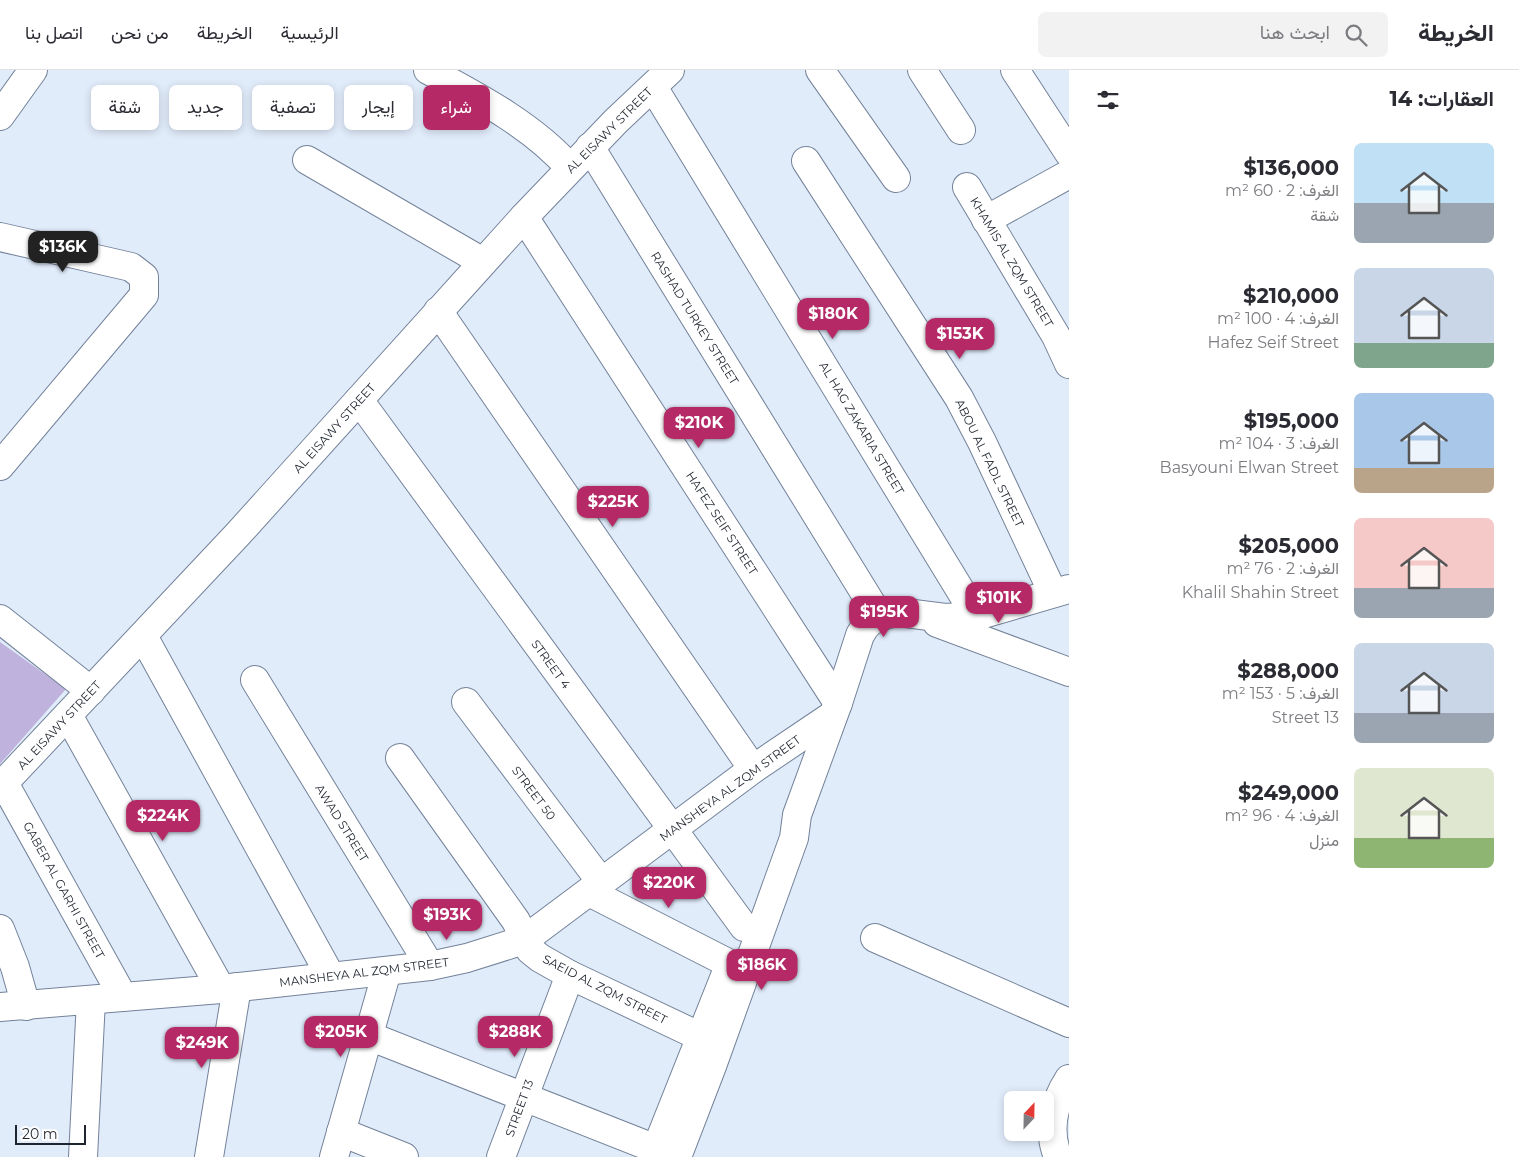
<!DOCTYPE html>
<html lang="ar">
<meta charset="utf-8">
<style>
body{margin:0;font-family:Montserrat,Vazirmatn,sans-serif;background:#f2f2f3;color:#2b2b33;direction:rtl;height:100vh;display:flex;flex-direction:column;font-size:19px;white-space:nowrap}
*{box-sizing:border-box;margin:0}
p{font-size:16px;color:#7c7c81}
.icon{flex:none;width:28px;height:28px;fill:none;stroke:currentColor;stroke-width:2;stroke-linecap:round;stroke-linejoin:round}
.map{position:relative;flex:1;overflow:hidden;direction:ltr}
.sheet{display:flex;flex-direction:column;background:#fff;width:450px}
.sheet>*{flex:none}
.top-card{position:absolute;left:15px;top:15px;width:475px;height:45px;direction:rtl;display:flex;gap:10px}
.needle{width:32px;rotate:22deg}
.controls{position:absolute;left:1004px;top:1021px;display:grid;gap:10px}
.controls a{display:grid;place-items:center;width:50px;height:50px;border-radius:8px;background:#fff;box-shadow:0 2px 8px #0003;font-size:25px}
.scale{position:absolute;left:15px;bottom:12px;width:71px;box-sizing:border-box;padding-left:5px;border:2px solid #1f252f;border-top:0;font-size:14px;line-height:18px;white-space:nowrap;color:#1f252f;-webkit-text-stroke:4px #fff;paint-order:stroke}
.price{position:absolute;translate:-50% -42px;padding:0 11px;border-radius:10px;background:#b52a66;color:#fff;font-size:16px;line-height:32px;filter:drop-shadow(0 1px 2px #0008)}
.price::after{content:'';position:absolute;left:50%;top:30px;width:15px;height:11px;margin-left:-8px;background:inherit;clip-path:polygon(0 0,100% 0,50% 100%)}
.price.selected{background:#222;color:#fff}
ul{padding:0;list-style:none}
li{display:flex;align-items:center;gap:15px;height:125px;padding:0 25px}
li span{display:grid;place-items:center;flex:none;width:140px;height:100px;border-radius:8px;color:#555}
li>.icon{margin-inline-start:auto}
span .icon{width:60px;height:60px;fill:#fffc;stroke-width:1}
li b{font-size:21px}
h2{display:flex;justify-content:space-between;align-items:center;height:60px;padding:0 25px;font-size:21px}
.tag{padding:0 18px;border-radius:8px;background:#fff;box-shadow:0 2px 8px #0003;font-size:18px;line-height:45px}
.tag.selected{background:#b52a66;color:#fff}
header{display:flex;align-items:center;gap:30px;box-sizing:border-box;height:70px;padding:0 25px;background:#fff;border-bottom:1px solid #e1e1e2}
header strong{font-size:24px}
nav{display:flex;gap:28px;margin-inline-start:auto;font-size:18px}
.search{width:350px;height:45px;background:#f2f2f3;display:flex;align-items:center;gap:12px;box-sizing:border-box;padding:0 18px;border-radius:8px;color:#7c7c81;font-size:19px}
main{display:flex;flex:1;min-height:0}
.map>svg:first-child{display:block}
</style>
<header>
<strong>الخريطة</strong>
<div class="search"><svg class="icon" aria-label="search" viewBox="0 0 24 24"><circle cx="10" cy="10" r="6"/><path d="M15 15l6 6"/></svg>ابحث هنا</div>
<nav><a>الرئيسية</a><a>الخريطة</a><a>من نحن</a><a>اتصل بنا</a></nav>
</header>
<main>
<section class="sheet">
<h2>العقارات: 14<svg class="icon" aria-label="filters" viewBox="0 0 24 24"><path d="M4 7h16M4 17h16"/><circle cx="9" cy="7" r="2"/><circle cx="15" cy="17" r="2"/></svg></h2>
<ul>
<li><span style="background:linear-gradient(#bfe0f5 60%,#9aa5b1 0)"><svg class="icon" aria-label="home" viewBox="0 0 24 24"><path d="M3 11l9-7 9 7M6 9v11h12V9"/></svg></span><div><b>$136,000</b><p>الغرف: 2 · 60 m²</p><p>شقة</p></div></li>
<li><span style="background:linear-gradient(#c9d6e8 75%,#7fa58c 0)"><svg class="icon" aria-label="home" viewBox="0 0 24 24"><path d="M3 11l9-7 9 7M6 9v11h12V9"/></svg></span><div><b>$210,000</b><p>الغرف: 4 · 100 m²</p><p>Hafez Seif Street</p></div></li>
<li><span style="background:linear-gradient(#a9c7e8 75%,#b9a48a 0)"><svg class="icon" aria-label="home" viewBox="0 0 24 24"><path d="M3 11l9-7 9 7M6 9v11h12V9"/></svg></span><div><b>$195,000</b><p>الغرف: 3 · 104 m²</p><p>Basyouni Elwan Street</p></div></li>
<li><span style="background:linear-gradient(#f6c9c9 70%,#9aa5b1 0)"><svg class="icon" aria-label="home" viewBox="0 0 24 24"><path d="M3 11l9-7 9 7M6 9v11h12V9"/></svg></span><div><b>$205,000</b><p>الغرف: 2 · 76 m²</p><p>Khalil Shahin Street</p></div></li>
<li><span style="background:linear-gradient(#c9d6e8 70%,#9aa5b1 0)"><svg class="icon" aria-label="home" viewBox="0 0 24 24"><path d="M3 11l9-7 9 7M6 9v11h12V9"/></svg></span><div><b>$288,000</b><p>الغرف: 5 · 153 m²</p><p>Street 13</p></div></li>
<li><span style="background:linear-gradient(#dfe7d0 70%,#8fb573 0)"><svg class="icon" aria-label="home" viewBox="0 0 24 24"><path d="M3 11l9-7 9 7M6 9v11h12V9"/></svg></span><div><b>$249,000</b><p>الغرف: 4 · 96 m²</p><p>منزل</p></div></li>
</ul>
</section>
<div class="map">
<svg width="1069" height="1087" viewBox="0 0 1069 1087">
<rect width="100%" height="100%" fill="#e1ecfb"/>
<!-- green -->
<polygon fill="#bfb2dc" points="0,572 66,619 0,694"/>
<g fill="none" stroke-linecap="round" stroke-linejoin="round">
<!-- minor casing -->
<g stroke="#738299" stroke-width="30">
<g id="minor">
<path d="M 428,0 C 478,27 532,55 570,98"/>
<polyline points="820,0 896,108"/>
<polyline points="922,0 961,60"/>
<polyline points="1015,0 1069,83"/>
<polyline points="653,17 976,546"/>
<polyline points="0,46 33,0"/>
<polyline points="590,77 879,546"/>
<polyline points="307,90 483,192"/>
<polyline points="806,91 959,328 982,372 1053,523"/>
<polyline points="967,117 1056,266 1069,294"/>
<polyline points="524,147 838,633"/>
<polyline points="986,150 1069,104"/>
<polyline points="0,167 131,197 144,207 144,225 0,396"/>
<polyline points="438,241 753,699"/>
<polyline points="359,330 744,857"/>
<polyline points="0,549 91,621"/>
<polyline points="937,553 1069,602"/>
<polyline points="143,566 331,907"/>
<polyline points="255,610 430,896"/>
<polyline points="466,632 602,813"/>
<polyline points="68,645 221,919"/>
<polyline points="400,688 516,851 530,880 540,888 570,905 701,967"/>
<polyline points="4,713 123,927"/>
<polyline points="0,717 238,464 524,147 616,51 670,0"/>
<polyline points="589,822 730,894"/>
<polyline points="0,859 15,897 26,936"/>
<polyline points="875,868 1069,953"/>
<polyline points="0,937 221,919 430,896 467,888 524,870 753,699 833,645"/>
<polyline points="369,966 656,1079"/>
<polyline points="341,1062 404,1087"/>
<polyline points="83,1087 91,930"/>
<polyline points="209,1087 237,917"/>
<polyline points="334,1087 387,901"/>
<polyline points="501,1087 570,905"/>
<polyline points="653,1087 729,896"/>
<polyline points="677,1087 712,996 794,768 797,745 838,633 860,565 865,557 871,551 888,544 898,542 945,548 976,546 1069,519"/>
<path d="M 1058,1087 C 1047,1060 1054,1032 1069,1009"/>
</g>
</g>
<!-- minor -->
<use href="#minor" stroke="#fff" stroke-width="28"/>
</g>
<g text-anchor="middle" dominant-baseline="central" stroke-width="4" stroke-linejoin="round" paint-order="stroke">
<!-- street labels -->
<g font-size="12" fill="#1f252f" stroke="#fff">
<text transform="translate(609 60) rotate(-45)">AL EISAWY STREET</text>
<text transform="translate(1012 192) rotate(59)">KHAMIS AL ZQM STREET</text>
<text transform="translate(695 248) rotate(58)">RASHAD TURKEY STREET</text>
<text transform="translate(334 358) rotate(-48)">AL EISAWY STREET</text>
<text transform="translate(862 358) rotate(59)">AL HAG ZAKARIA STREET</text>
<text transform="translate(990 393) rotate(64)">ABOU AL FADL STREET</text>
<text transform="translate(722 453) rotate(57)">HAFEZ SEIF STREET</text>
<text transform="translate(551 594) rotate(54)">STREET 4</text>
<text transform="translate(59 655) rotate(-47)">AL EISAWY STREET</text>
<text transform="translate(730 718) rotate(-36)">MANSHEYA AL ZQM STREET</text>
<text transform="translate(534 723) rotate(53)">STREET 50</text>
<text transform="translate(342 753) rotate(58)">AWAD STREET</text>
<text transform="translate(64 820) rotate(61)">GABER AL GARHI STREET</text>
<text transform="translate(364 902) rotate(-7)">MANSHEYA AL ZQM STREET</text>
<text transform="translate(605 919) rotate(27)">SAEID AL ZQM STREET</text>
<text transform="translate(519 1038) rotate(-70)">STREET 13</text>
</g>
</g>
</svg>
<div class="controls">
<a><svg class="needle" viewBox="-14 -14 28 28"><path d="M0-13l5 13h-10z" fill="#e53935"/><path d="M0 13l5-13h-10z" fill="#7c7c81"/></svg></a>
</div>
<div class="scale">20 m</div>
<b class="price selected" style="left:63px;top:203px">$136K</b>
<b class="price" style="left:833px;top:270px">$180K</b>
<b class="price" style="left:960px;top:290px">$153K</b>
<b class="price" style="left:699px;top:379px">$210K</b>
<b class="price" style="left:613px;top:458px">$225K</b>
<b class="price" style="left:999px;top:554px">$101K</b>
<b class="price" style="left:884px;top:568px">$195K</b>
<b class="price" style="left:163px;top:772px">$224K</b>
<b class="price" style="left:669px;top:839px">$220K</b>
<b class="price" style="left:447px;top:871px">$193K</b>
<b class="price" style="left:762px;top:921px">$186K</b>
<b class="price" style="left:341px;top:988px">$205K</b>
<b class="price" style="left:515px;top:988px">$288K</b>
<b class="price" style="left:202px;top:999px">$249K</b>
<div class="top-card">
<a class="tag selected">شراء</a>
<a class="tag">إيجار</a>
<a class="tag">تصفية</a>
<a class="tag">جديد</a>
<a class="tag">شقة</a>
</div>
</div>
</main>
